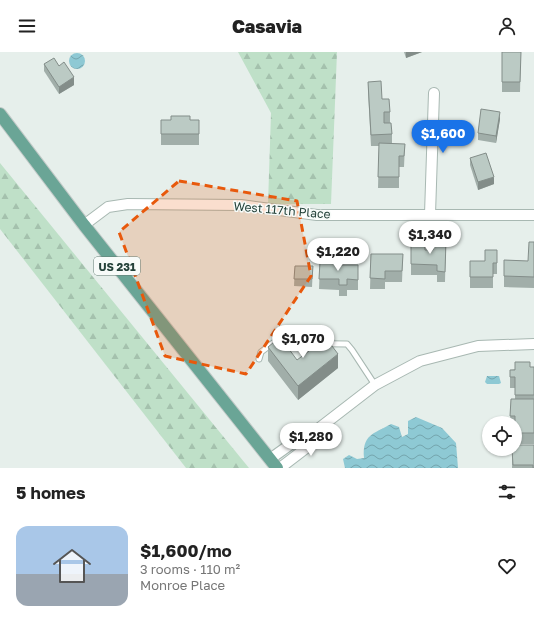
<!DOCTYPE html>
<meta charset="utf-8">
<style>
body{margin:0;font-family:"Golos Text",sans-serif;background:#f6f6f6;color:#222;height:100vh;display:flex;flex-direction:column;font-size:15px;white-space:nowrap}
*{box-sizing:border-box;margin:0}
p{font-size:13px;color:#767676}
.icon{flex:none;width:22px;height:22px;fill:none;stroke:currentColor;stroke-width:2;stroke-linecap:round;stroke-linejoin:round}
.map{position:relative;height:416px;overflow:hidden}
.panel{display:flex;flex-direction:column;background:#fff;flex:1}
.panel>*{flex:none}
.controls{position:absolute;left:482px;top:364px;display:grid;gap:8px}
.controls a{display:grid;place-items:center;width:40px;height:40px;border-radius:50%;background:#fff;box-shadow:0 1px 3px #0004;font-size:20px}
.price{position:absolute;translate:-50% -34px;padding:0 9px;border-radius:14px;background:#fff;color:#222;font-size:13px;line-height:26px;filter:drop-shadow(0 1px 2px #0008)}
.price::after{content:'';position:absolute;left:50%;top:24px;width:12px;height:9px;margin-left:-6px;background:inherit;clip-path:polygon(0 0,100% 0,50% 100%)}
.price.selected{background:#1a73e8;color:#fff}
ul{padding:0;list-style:none}
li{display:flex;align-items:center;gap:12px;height:100px;padding:0 16px}
li span{display:grid;place-items:center;flex:none;width:112px;height:80px;border-radius:12px;color:#555}
li>.icon{margin-inline-start:auto}
span .icon{width:48px;height:48px;fill:#fffc;stroke-width:1}
li b{font-size:17px}
h2{display:flex;justify-content:space-between;align-items:center;height:48px;padding:0 16px;font-size:17px}
header{display:flex;justify-content:space-between;align-items:center;height:52px;padding:0 16px;background:#fff;font-size:18px;font-weight:800}
.map>svg:first-child{display:block}
</style>
<header><svg class="icon" aria-label="menu" viewBox="0 0 24 24"><path d="M4 6h16M4 12h16M4 18h16"/></svg>Casavia<svg class="icon" aria-label="person" viewBox="0 0 24 24"><circle cx="12" cy="8" r="4"/><path d="M4 21q1-7 8-7t8 7"/></svg></header>
<div class="map">
<svg width="534" height="416" viewBox="0 0 534 416">
<defs>
<pattern id="forest-firs" width="22" height="20" patternUnits="userSpaceOnUse"><rect width="22" height="20" fill="#bfe0c8"/><path d="M5 1l3.5 6h-7zM16 11l3.5 6h-7z" fill="#a4c1ad"/></pattern>
<pattern id="water-waves" width="16" height="10" patternUnits="userSpaceOnUse"><rect width="16" height="10" fill="#8ec9d4"/><path d="M0 5q4-4 8 0t8 0" fill="none" stroke="#74a5ad"/></pattern>
</defs>
<rect width="100%" height="100%" fill="#e6efeb"/>
<!-- forest -->
<g fill="url(#forest-firs)">
<polygon points="238,0 337,0 331,152 268,152 271,61"/>
<polygon points="0,111 249,416 186,416 0,177"/>
</g>
<!-- water -->
<g fill="url(#water-waves)">
<circle cx="77" cy="9" r="8"/>
<polygon points="487,324 499,324 501,331 499,332 487,332 485,330"/>
<path d="M 416,365 L 442,376 L 456,391 L 458,416 L 345,416 L 343,407 L 349,403 L 357,407 L 364,406 C 362,383 373,382 391,372 L 399,375 L 402,385 L 408,382 L 408,369 Z"/>
</g>
<g fill="none" stroke-linecap="round" stroke-linejoin="round">
<!-- service casing -->
<g stroke="#a8b8b2" stroke-width="7">
<polyline id="service" points="259,307 261,300 273,291 347,292 352,298 375,333"/>
</g>
<!-- minor casing -->
<g stroke="#a8b8b2" stroke-width="12">
<g id="minor">
<polyline points="430,162 434,41"/>
<polyline points="84,173 108,155 128,152 241,153 317,163 534,163"/>
<polyline points="270,407 305,382 318,377 375,333 420,309 478,294 534,292"/>
<polyline points="280,416 314,390 318,377"/>
</g>
</g>
<!-- primary casing -->
<g stroke="#c2cac8" stroke-width="14">
<polyline id="primary" points="0,62 84,173 277,416"/>
</g>
<!-- service -->
<use href="#service" stroke="#fff" stroke-width="5"/>
<!-- minor -->
<use href="#minor" stroke="#fff" stroke-width="10"/>
<!-- primary -->
<use href="#primary" stroke="#6aa596" stroke-width="12"/>
</g>
<!-- wall -->
<g fill="#a1aea9">
<polygon points="404,0 422,0 406,6"/>
<polygon points="502,0 521,0 520,40 502,40"/>
<polygon points="44,12 59,14 74,33 59,42 44,19"/>
<polygon points="368,30 382,47 390,60 390,70 392,82 392,92 405,92 404,115 399,115 399,136 378,136 379,94 371,94 368,40"/>
<polygon points="500,67 496,91 478,88 478,81"/>
<rect x="161" y="68" width="38" height="25"/>
<polygon points="470,106 494,132 478,138 470,113"/>
<polygon points="446,188 445,230 437,230 437,223 411,223 411,193 425,198 433,198"/>
<polygon points="534,190 534,236 504,235 504,208 528,209"/>
<polygon points="497,198 497,222 493,222 493,236 470,236 470,209 485,209"/>
<polygon points="371,202 403,202 402,230 385,230 385,237 370,237"/>
<polygon points="320,210 336,213 358,213 358,238 347,238 347,244 339,244 339,238 319,237"/>
<polygon points="295,214 313,214 312,235 294,234"/>
<polygon points="268,295 297,308 338,316 298,348 268,309"/>
<polygon points="530,315 534,315 534,392 515,392 515,371 510,371 511,347 515,347 515,336 510,336 510,318"/>
<polygon points="534,393 534,416 512,416 512,397"/>
</g>
<!-- shaded-wall -->
<g fill="#838d89">
<polygon points="406,0 422,0 406,6"/>
<polygon points="74,25 74,33 59,42 59,35"/>
<polygon points="500,60 500,67 496,91 496,84"/>
<polygon points="494,125 494,132 478,138 478,130"/>
<polygon points="338,302 338,316 298,348 298,334"/>
</g>
<!-- building -->
<g fill="#bbcac4" stroke="#838d89">
<polygon points="502,0 521,0 520,30 502,30"/>
<polygon points="54,6 59,14 64,10 74,25 59,35 44,12"/>
<polygon points="381,29 382,47 389,47 390,60 384,60 384,71 391,71 392,82 371,83 368,30"/>
<polygon points="481,57 500,60 496,84 478,81"/>
<polygon points="171,64 190,64 190,68 199,68 199,82 161,82 161,68 171,68"/>
<polygon points="379,91 405,92 404,104 399,104 399,125 378,125"/>
<polygon points="486,101 494,125 478,130 470,106"/>
<polygon points="433,188 446,188 445,220 437,219 437,213 411,212 411,193 425,193 425,198 433,198"/>
<polygon points="529,190 534,190 534,225 504,224 504,208 528,209"/>
<polygon points="485,198 497,198 497,211 493,211 493,225 470,225 470,209 485,209"/>
<polygon points="371,202 403,202 402,219 385,219 385,227 370,226"/>
<polygon points="320,210 336,210 336,213 358,213 358,228 347,227 347,233 339,233 339,227 319,227"/>
<polygon points="295,214 313,214 312,227 294,227"/>
<polygon points="280,285 297,308 326,286 338,302 298,334 268,295"/>
<polygon points="515,310 530,310 530,315 534,315 534,343 515,343 515,325 510,325 510,318 515,318"/>
<polygon points="511,347 534,347 534,381 515,381 515,364 510,364"/>
<polygon points="515,393 534,393 534,416 533,416 533,413 513,413 512,397 515,397"/>
</g>
<!-- marked area -->
<path fill="#e8590c" fill-opacity="0.2" stroke="#e8590c" stroke-width="3" stroke-dasharray="8 5" stroke-linejoin="round" d="M 179,129 L 297,149 L 311,224 L 246,322 L 165,304 L 119,180 Z"/>
<g text-anchor="middle" dominant-baseline="central" stroke-width="3" stroke-linejoin="round" paint-order="stroke">
<!-- shield labels -->
<rect fill="#f7fbf9" stroke="#637a73" stroke-width="1" x="94" y="205" width="46" height="18" rx="3"/>
<g font-size="11" font-weight="bold" fill="#24423a">
<text x="117" y="214">US 231</text>
</g>
<!-- street labels -->
<g font-size="12" fill="#24423a" stroke="#f7fbf9">
<text transform="translate(282 158) rotate(5)">West 117th Place</text>
</g>
</g>
</svg>
<div class="controls">
<a><svg class="icon" aria-label="locate" viewBox="0 0 24 24"><circle cx="12" cy="12" r="6"/><path d="M12 2v4M12 18v4M2 12h4M18 12h4"/></svg></a>
</div>
<b class="price selected" style="left:443px;top:102px">$1,600</b>
<b class="price" style="left:430px;top:203px">$1,340</b>
<b class="price" style="left:338px;top:220px">$1,220</b>
<b class="price" style="left:303px;top:307px">$1,070</b>
<b class="price" style="left:311px;top:405px">$1,280</b>
</div>
<section class="panel">
<h2>5 homes<svg class="icon" aria-label="filters" viewBox="0 0 24 24"><path d="M4 7h16M4 17h16"/><circle cx="9" cy="7" r="2"/><circle cx="15" cy="17" r="2"/></svg></h2>
<ul>
<li><span style="background:linear-gradient(#a9c7e8 60%,#9aa5b1 0)"><svg class="icon" aria-label="home" viewBox="0 0 24 24"><path d="M3 11l9-7 9 7M6 9v11h12V9"/></svg></span><div><b>$1,600/mo</b><p>3 rooms · 110 m²</p><p>Monroe Place</p></div><svg class="icon" aria-label="heart" viewBox="0 0 24 24"><path d="M12 20l-8-8c-3-5 5-10 8-4 3-6 11-1 8 4z"/></svg></li>
</ul>
</section>
